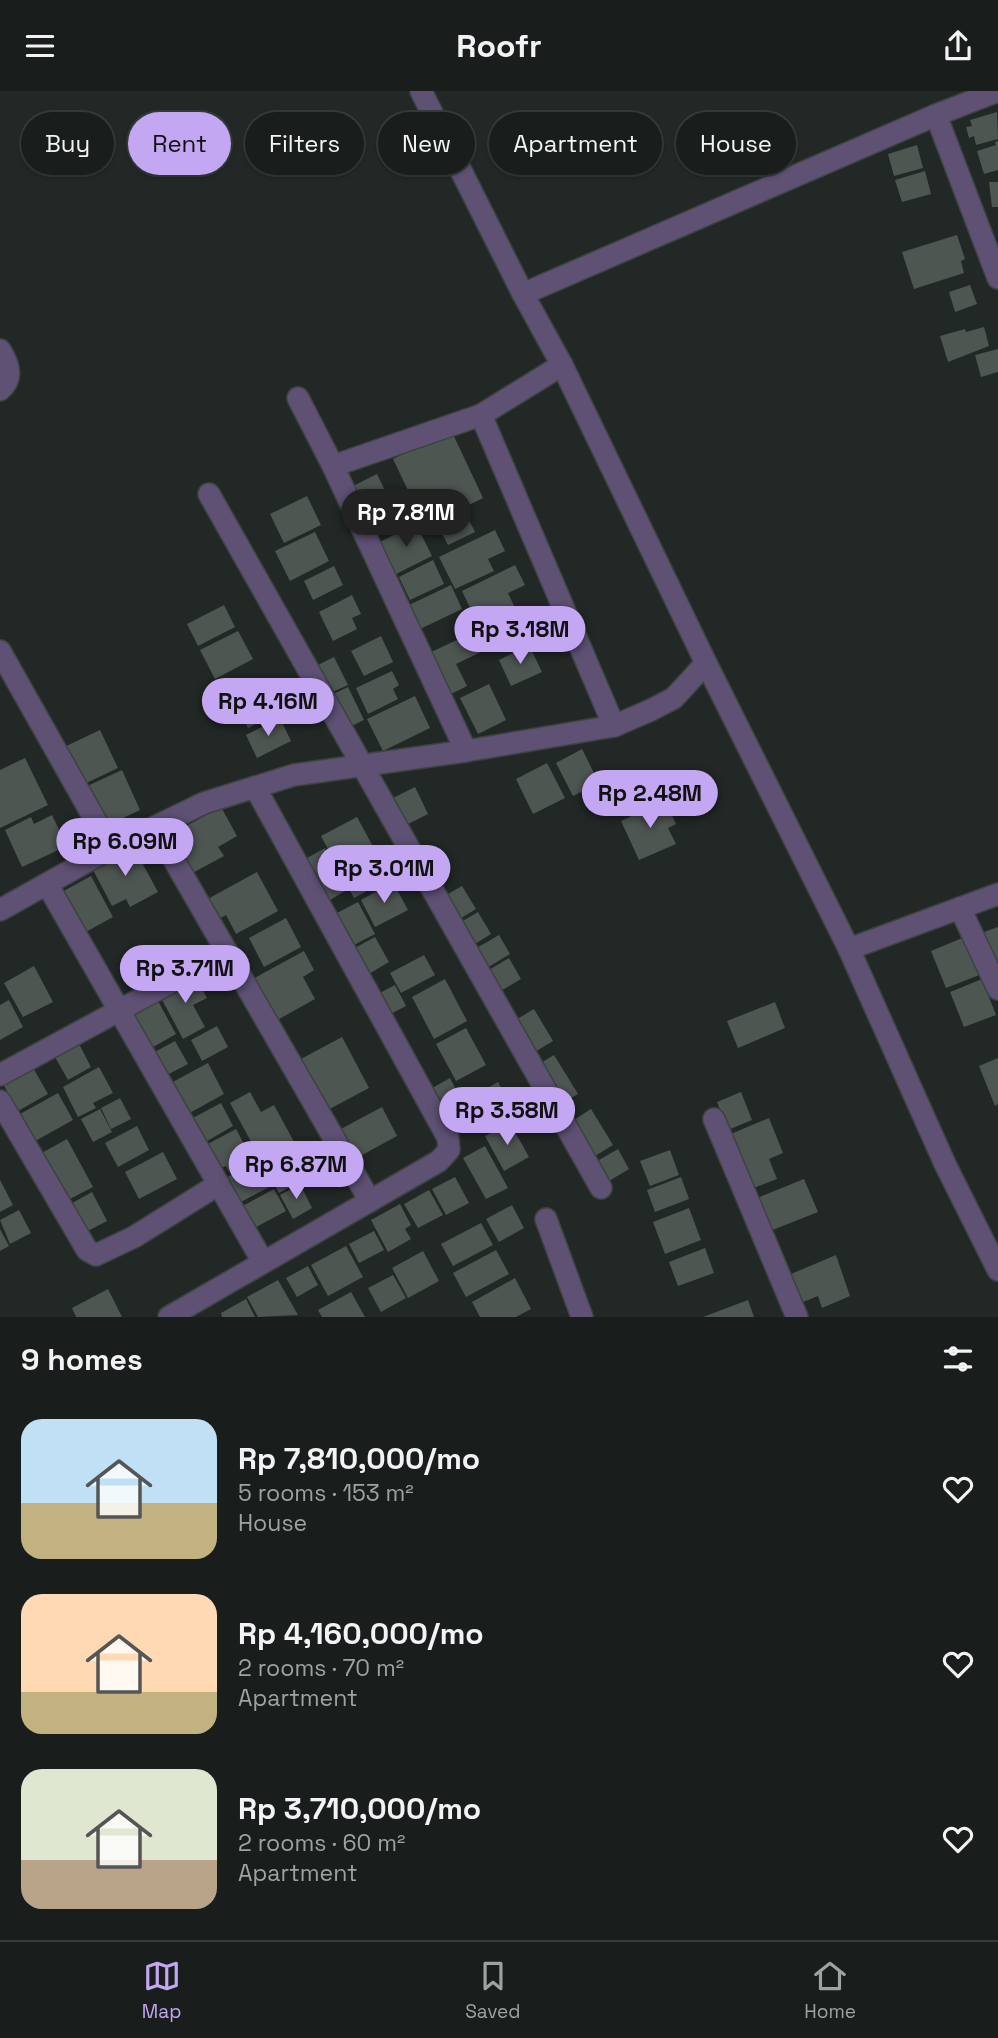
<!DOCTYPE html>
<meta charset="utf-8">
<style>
body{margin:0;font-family:"Space Grotesk",sans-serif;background:#262b29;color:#f1f3f6;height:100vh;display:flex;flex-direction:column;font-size:26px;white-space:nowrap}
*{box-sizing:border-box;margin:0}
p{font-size:23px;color:#9fa2a3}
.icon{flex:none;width:38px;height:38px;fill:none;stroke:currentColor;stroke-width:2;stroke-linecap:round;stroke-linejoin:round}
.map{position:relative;height:1226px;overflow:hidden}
.panel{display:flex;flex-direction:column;background:#191e1c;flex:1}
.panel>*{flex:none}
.top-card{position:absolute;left:21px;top:21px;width:957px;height:63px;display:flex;gap:14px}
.price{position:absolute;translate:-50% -60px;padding:0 16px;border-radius:24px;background:#c3a7f2;color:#111;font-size:23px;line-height:46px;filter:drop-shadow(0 2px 4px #0008)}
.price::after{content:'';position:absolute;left:50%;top:42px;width:21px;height:16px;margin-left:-10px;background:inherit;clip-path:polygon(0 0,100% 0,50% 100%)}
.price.current{background:#222;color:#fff}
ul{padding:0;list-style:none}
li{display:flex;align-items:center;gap:21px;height:175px;padding:0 21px}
li span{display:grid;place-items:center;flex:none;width:196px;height:140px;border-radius:21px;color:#555}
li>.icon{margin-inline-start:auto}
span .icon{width:84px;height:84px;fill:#fffc;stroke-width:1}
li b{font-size:30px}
h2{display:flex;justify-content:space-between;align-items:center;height:84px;padding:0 21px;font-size:30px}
.chip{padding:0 24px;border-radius:32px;background:#191e1c;box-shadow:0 2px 5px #0004,0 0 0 2px #373c3b;font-size:24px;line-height:63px}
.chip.current{background:#c3a7f2;color:#111}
header{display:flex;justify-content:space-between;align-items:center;height:91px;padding:0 21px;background:#191e1c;font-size:32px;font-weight:700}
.tabs{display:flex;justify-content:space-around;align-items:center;height:98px;border-top:2px solid #373c3b;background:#191e1c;font-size:19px;color:#9fa2a3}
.tabs a{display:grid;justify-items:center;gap:4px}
.tabs .current{color:#c3a7f2}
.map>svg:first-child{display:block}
</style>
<header><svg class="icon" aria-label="menu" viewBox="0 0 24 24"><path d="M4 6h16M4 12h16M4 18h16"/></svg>Roofr<svg class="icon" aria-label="share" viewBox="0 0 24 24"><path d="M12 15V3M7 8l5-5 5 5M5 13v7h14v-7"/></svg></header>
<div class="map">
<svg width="998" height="1226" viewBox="0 0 998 1226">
<rect width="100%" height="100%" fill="#212825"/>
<!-- building -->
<g fill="#4e5652">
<polygon points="997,21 998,48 976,54 974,45 969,47 966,36 972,35 970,29"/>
<polygon points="998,50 998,79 984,83 977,60 996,54 995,51"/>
<polygon points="917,54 923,77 894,85 888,63"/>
<polygon points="925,80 931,103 902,111 895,89"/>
<polygon points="989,91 998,91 998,116 992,116"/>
<polygon points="957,144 965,168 961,170 964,182 914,198 902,161"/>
<polygon points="970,194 977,213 955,221 949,201"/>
<polygon points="984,236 989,255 948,271 940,245 965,238 966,241"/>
<polygon points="998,258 998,281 981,286 975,264"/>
<polygon points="451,339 483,407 463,417 475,441 448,454 436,430 425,435 393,368"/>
<polygon points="377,383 388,406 361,419 351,396"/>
<polygon points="307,405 321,434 284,452 270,423"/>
<polygon points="397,405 407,427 373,444 363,422"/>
<polygon points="416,433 432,465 396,483 380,451"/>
<polygon points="495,439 505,460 488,468 494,480 455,498 439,466"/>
<polygon points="315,441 329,470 290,490 275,460"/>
<polygon points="433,469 444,493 410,509 399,486"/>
<polygon points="515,474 525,494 508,502 515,517 479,535 462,500"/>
<polygon points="334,475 343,494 313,509 304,490"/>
<polygon points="451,494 462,518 420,538 409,514"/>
<polygon points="352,504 361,523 352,527 357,538 333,550 319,521"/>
<polygon points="224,514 235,536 198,555 187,533"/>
<polygon points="517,521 527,542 502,554 492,533"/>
<polygon points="238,540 253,568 215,588 200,559"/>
<polygon points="474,541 483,560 456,573 467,595 447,605 427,563"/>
<polygon points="381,545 393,571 364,585 351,560"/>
<polygon points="529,554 542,581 511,595 499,569"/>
<polygon points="334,566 348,594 326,604 312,577"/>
<polygon points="392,580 399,594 393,598 398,608 368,623 356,597"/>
<polygon points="489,593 506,629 478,643 460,607"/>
<polygon points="267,595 280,621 248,637 235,611"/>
<polygon points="348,596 364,629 343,639 327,606"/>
<polygon points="415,605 430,637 383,660 367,628"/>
<polygon points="280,627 291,650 257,667 246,644"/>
<polygon points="100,639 118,677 78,696 60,658"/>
<polygon points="582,658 599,692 573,705 556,672"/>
<polygon points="25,667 48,714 0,737 0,679"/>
<polygon points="547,672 565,707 533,723 516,688"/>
<polygon points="122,679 140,719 102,737 83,697"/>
<polygon points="415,696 428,723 400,737 387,710"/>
<polygon points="665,709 676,733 668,737 676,753 639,769 621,730"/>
<polygon points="221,716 237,745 218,756 224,765 187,785 166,746"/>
<polygon points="52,724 67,755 22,776 5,739 31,726 34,733"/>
<polygon points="357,726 377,763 366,768 380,793 354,807 321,745"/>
<polygon points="133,755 158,801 130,816 126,808 112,815 92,777"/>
<polygon points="325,757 347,799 323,813 300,771"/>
<polygon points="257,781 278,820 236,843 226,824 215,830 204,810"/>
<polygon points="91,785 113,826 82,843 60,802"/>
<polygon points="393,791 408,819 375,836 361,809"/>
<polygon points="462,795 476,818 453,832 439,808"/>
<polygon points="358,811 375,843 352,855 335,823"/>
<polygon points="478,821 491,843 467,858 454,835"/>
<polygon points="286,827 301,856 264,876 249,847"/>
<polygon points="998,836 998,877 984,841"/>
<polygon points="499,844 510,863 480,881 468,862"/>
<polygon points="967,845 982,883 946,897 931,860"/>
<polygon points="375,846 389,871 367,884 353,858"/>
<polygon points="304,860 314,879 303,886 315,908 272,932 249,890"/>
<polygon points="424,864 435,884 401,902 390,882"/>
<polygon points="509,867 521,888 494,904 482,883"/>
<polygon points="34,875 53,911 23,926 4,892"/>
<polygon points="194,883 207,907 193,914 205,936 183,948 159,903"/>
<polygon points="445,888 467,930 434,948 412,906"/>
<polygon points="982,888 996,924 964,936 950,901"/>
<polygon points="395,894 406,915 383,927 372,906"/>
<polygon points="9,909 23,936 0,949 0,914"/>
<polygon points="158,910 176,943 148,959 130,925"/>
<polygon points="775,911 785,937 738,957 727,930"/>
<polygon points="534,918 553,950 528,965 509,933"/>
<polygon points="217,935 228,956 202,970 191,949"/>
<polygon points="466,937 486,974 456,990 436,953"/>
<polygon points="342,946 369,997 324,1021 297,970"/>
<polygon points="175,950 188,973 163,986 151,963"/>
<polygon points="79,953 91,976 68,989 55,966"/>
<polygon points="554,964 578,1003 557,1015 534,976"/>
<polygon points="998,967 998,1013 995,1015 979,975"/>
<polygon points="208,972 224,1003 186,1024 169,993"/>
<polygon points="32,975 48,1003 18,1020 2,991"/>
<polygon points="99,976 113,1002 93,1012 96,1017 78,1026 63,996"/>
<polygon points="450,987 473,1031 450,1043 427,1000"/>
<polygon points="498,991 511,1015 495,1024 500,1032 483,1041 466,1009"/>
<polygon points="250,1001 261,1021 274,1014 299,1060 266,1078 230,1012"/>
<polygon points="741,1001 752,1029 728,1039 717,1011"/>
<polygon points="58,1002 73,1029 28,1054 13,1027"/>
<polygon points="120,1007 131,1028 111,1038 101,1017"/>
<polygon points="221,1012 233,1035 202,1053 189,1029"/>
<polygon points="382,1016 397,1045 353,1069 337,1040"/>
<polygon points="100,1018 112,1041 93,1051 81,1028"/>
<polygon points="591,1018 613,1054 590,1068 569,1032"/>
<polygon points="769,1027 783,1062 769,1068 777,1088 748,1099 726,1045"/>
<polygon points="510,1032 529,1066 504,1080 485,1045"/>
<polygon points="137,1035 149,1059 118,1076 105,1052"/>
<polygon points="236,1038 252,1068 229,1081 226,1075 217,1079 204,1055"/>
<polygon points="67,1048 93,1096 64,1111 38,1064"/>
<polygon points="485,1055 508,1097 486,1108 463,1067"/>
<polygon points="618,1058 629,1078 604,1093 592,1073"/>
<polygon points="670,1059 679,1084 650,1095 640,1070"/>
<polygon points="163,1061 177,1088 139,1108 125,1081"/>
<polygon points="299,1062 306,1075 295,1081 299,1091 279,1102 267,1079"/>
<polygon points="258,1069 271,1095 235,1114 222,1089"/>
<polygon points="455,1086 469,1112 446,1124 432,1098"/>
<polygon points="681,1086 689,1108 655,1121 647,1099"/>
<polygon points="804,1088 818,1121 765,1142 752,1109"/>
<polygon points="0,1089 13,1114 0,1121"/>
<polygon points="300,1093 312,1117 293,1128 280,1104"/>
<polygon points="274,1098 286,1120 251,1139 239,1117"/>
<polygon points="429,1099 443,1124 418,1137 404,1113"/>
<polygon points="92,1101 107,1130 82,1143 67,1115"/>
<polygon points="400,1113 411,1134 405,1138 411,1148 388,1161 371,1129"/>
<polygon points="512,1114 524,1137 499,1151 486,1128"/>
<polygon points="689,1117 701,1149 665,1163 653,1131"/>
<polygon points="19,1119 31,1142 10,1153 0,1129"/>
<polygon points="481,1132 493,1154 453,1175 441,1153"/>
<polygon points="0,1138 9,1155 0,1160"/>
<polygon points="374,1140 384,1159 359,1172 349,1153"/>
<polygon points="346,1155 363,1186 328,1205 311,1174"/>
<polygon points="705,1157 714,1182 678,1195 669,1171"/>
<polygon points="496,1159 509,1183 466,1206 453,1182"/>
<polygon points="423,1160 439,1190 408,1207 392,1177"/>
<polygon points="836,1164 850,1205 822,1217 818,1205 803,1211 791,1183"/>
<polygon points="308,1175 318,1194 297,1206 286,1187"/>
<polygon points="393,1184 406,1207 381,1221 368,1197"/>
<polygon points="515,1187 531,1218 516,1226 480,1226 472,1211"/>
<polygon points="278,1189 298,1224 258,1226 247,1206"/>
<polygon points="108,1198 122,1226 76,1226 72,1217"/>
<polygon points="351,1201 365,1226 322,1226 318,1219"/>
<polygon points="246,1208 255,1226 222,1226 221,1222"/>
<polygon points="748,1209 754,1226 703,1226"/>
</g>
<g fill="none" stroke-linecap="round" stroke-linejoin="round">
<!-- minor casing -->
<g stroke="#3c4340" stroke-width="24">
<g id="minor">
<polyline points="421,0 523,203 562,274 706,572 849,858 945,1073 998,1179"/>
<polyline points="936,24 998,187"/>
<polyline points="523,203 936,24 998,0"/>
<path d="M 0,259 C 9,273 14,287 0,299"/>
<polyline points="298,307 333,375 466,660"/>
<polyline points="481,324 614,635"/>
<polyline points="333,375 481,324 562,274"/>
<polyline points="209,403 601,1097"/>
<polyline points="0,560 111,757"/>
<polyline points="155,736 370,1110"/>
<polyline points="47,793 263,1171"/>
<polyline points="960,817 998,898"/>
<polyline points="0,819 111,757 204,712 294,684 466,660 614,635 651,619 674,607 706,572"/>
<polyline points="849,858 998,803"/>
<polyline points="0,984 227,861"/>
<polyline points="0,1010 87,1159 96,1164 134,1146 219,1093"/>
<polyline points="714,1028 797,1226"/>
<polyline points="546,1128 582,1226"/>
<polyline points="169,1226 439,1070 449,1059 448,1047 255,696"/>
</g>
</g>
<!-- minor -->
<use href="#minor" stroke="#5e5174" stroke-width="21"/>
</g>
</svg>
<b class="price current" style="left:406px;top:458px">Rp 7.81M</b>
<b class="price" style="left:520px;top:575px">Rp 3.18M</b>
<b class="price" style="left:268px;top:647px">Rp 4.16M</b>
<b class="price" style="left:650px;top:739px">Rp 2.48M</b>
<b class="price" style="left:125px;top:787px">Rp 6.09M</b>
<b class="price" style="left:384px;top:814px">Rp 3.01M</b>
<b class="price" style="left:185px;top:914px">Rp 3.71M</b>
<b class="price" style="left:507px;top:1056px">Rp 3.58M</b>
<b class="price" style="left:296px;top:1110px">Rp 6.87M</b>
<div class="top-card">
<a class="chip">Buy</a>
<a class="chip current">Rent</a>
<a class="chip">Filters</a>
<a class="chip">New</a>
<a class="chip">Apartment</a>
<a class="chip">House</a>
</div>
</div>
<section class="panel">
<h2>9 homes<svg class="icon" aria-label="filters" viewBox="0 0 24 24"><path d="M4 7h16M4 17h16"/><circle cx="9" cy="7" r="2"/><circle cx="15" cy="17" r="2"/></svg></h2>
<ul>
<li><span style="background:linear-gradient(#bfe0f5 60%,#c2b280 0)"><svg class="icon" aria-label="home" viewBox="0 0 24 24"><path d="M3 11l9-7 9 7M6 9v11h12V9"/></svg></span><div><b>Rp 7,810,000/mo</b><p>5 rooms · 153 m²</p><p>House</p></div><svg class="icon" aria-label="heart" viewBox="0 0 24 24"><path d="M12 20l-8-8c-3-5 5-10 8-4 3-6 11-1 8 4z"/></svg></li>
<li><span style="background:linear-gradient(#ffd9b3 70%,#c2b280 0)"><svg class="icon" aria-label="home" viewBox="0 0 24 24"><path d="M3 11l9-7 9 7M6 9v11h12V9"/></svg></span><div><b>Rp 4,160,000/mo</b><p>2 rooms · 70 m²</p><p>Apartment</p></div><svg class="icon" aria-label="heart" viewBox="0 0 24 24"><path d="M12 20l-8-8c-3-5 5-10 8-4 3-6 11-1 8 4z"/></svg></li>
<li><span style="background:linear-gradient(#dfe7d0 65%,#b9a48a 0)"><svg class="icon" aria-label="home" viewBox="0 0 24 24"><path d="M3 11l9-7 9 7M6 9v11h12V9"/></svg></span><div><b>Rp 3,710,000/mo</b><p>2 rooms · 60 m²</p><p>Apartment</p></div><svg class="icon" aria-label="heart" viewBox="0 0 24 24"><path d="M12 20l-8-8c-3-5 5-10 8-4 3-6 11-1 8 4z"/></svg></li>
</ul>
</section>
<nav class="tabs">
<a class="current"><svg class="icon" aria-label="map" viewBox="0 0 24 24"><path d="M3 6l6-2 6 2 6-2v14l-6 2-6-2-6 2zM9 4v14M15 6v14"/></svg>Map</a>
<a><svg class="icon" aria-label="saved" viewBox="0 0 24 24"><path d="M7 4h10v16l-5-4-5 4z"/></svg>Saved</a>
<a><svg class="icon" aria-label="home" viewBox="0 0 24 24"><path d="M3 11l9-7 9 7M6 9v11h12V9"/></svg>Home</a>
</nav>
